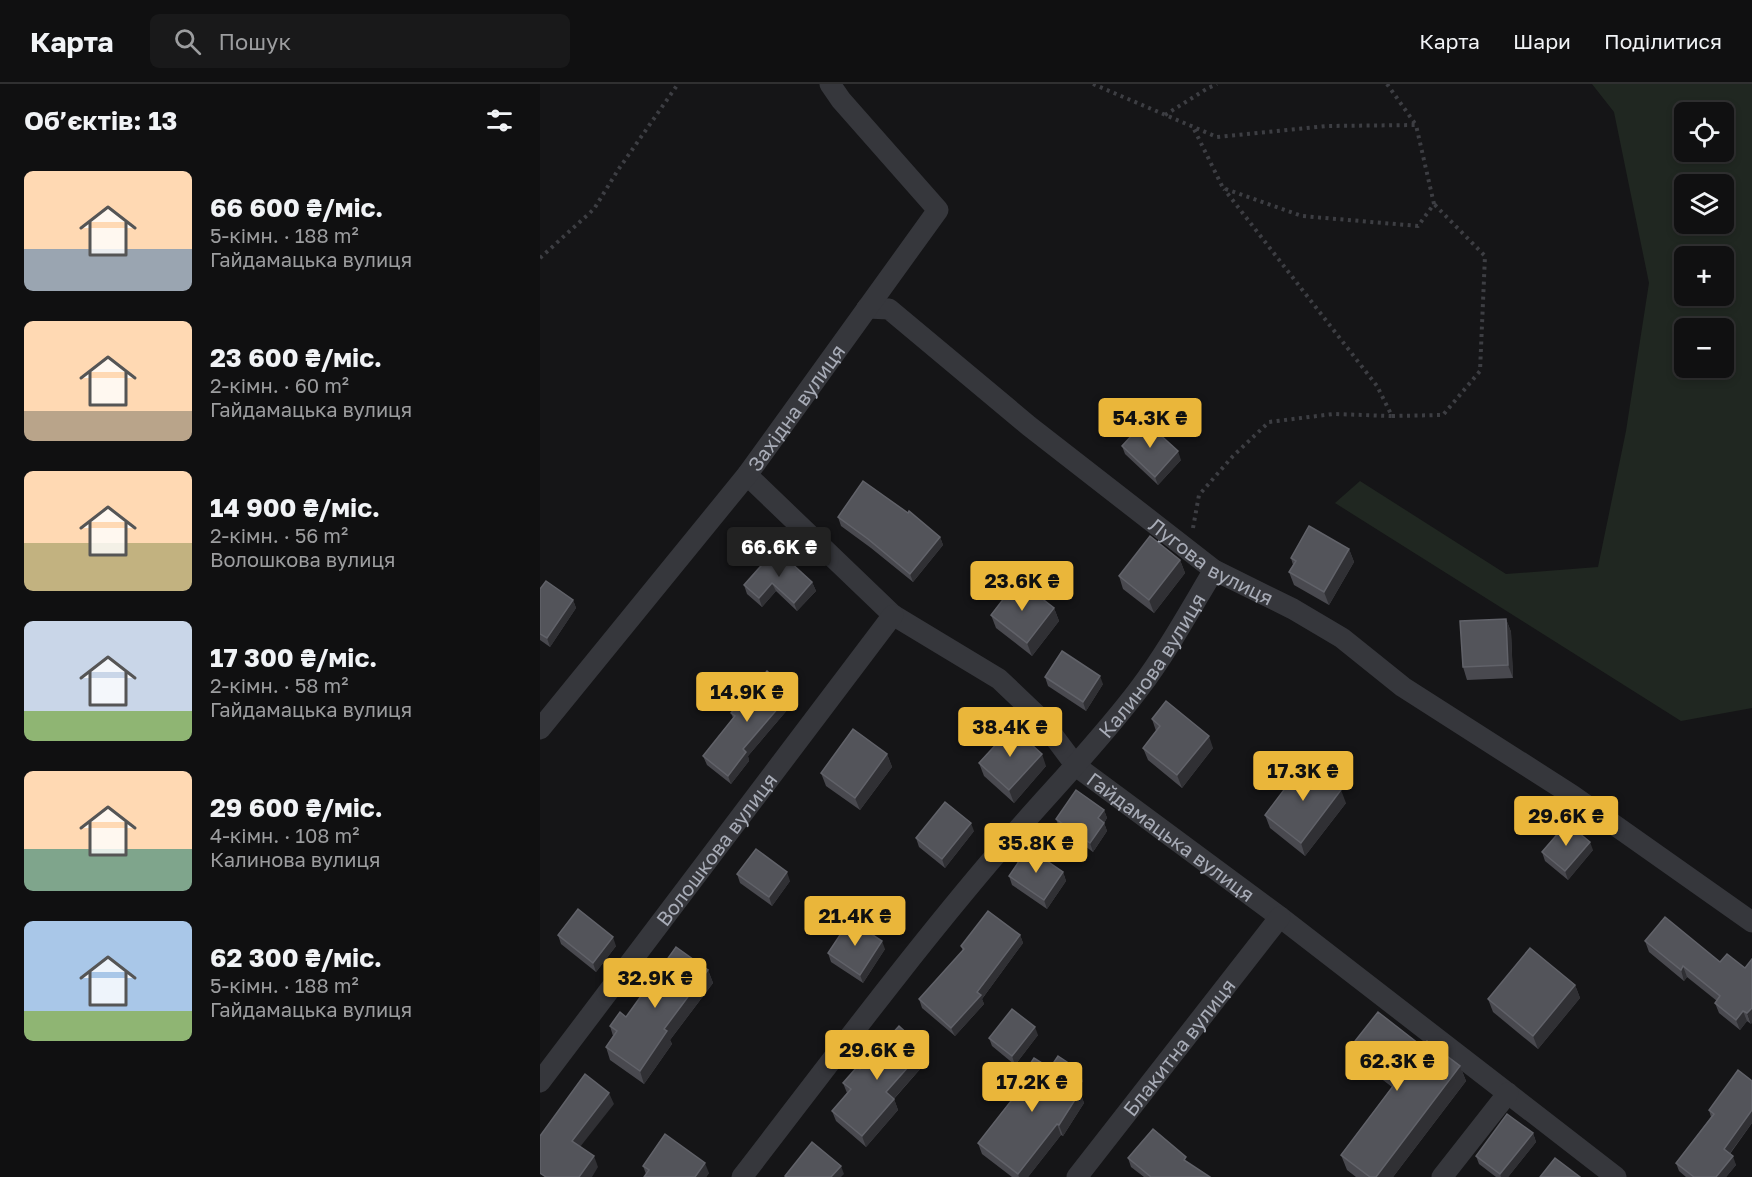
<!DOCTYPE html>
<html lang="uk">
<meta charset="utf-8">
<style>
body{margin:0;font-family:"Golos Text",sans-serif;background:#19191a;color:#f1f3f6;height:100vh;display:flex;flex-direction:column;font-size:22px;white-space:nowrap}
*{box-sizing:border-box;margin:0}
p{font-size:20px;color:#9c9d9f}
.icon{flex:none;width:33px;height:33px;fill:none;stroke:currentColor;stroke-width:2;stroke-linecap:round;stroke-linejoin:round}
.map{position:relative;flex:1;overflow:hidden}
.details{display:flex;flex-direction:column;background:#101011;width:540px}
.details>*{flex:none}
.tools{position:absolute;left:1134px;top:18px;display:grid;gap:12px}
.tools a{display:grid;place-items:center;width:60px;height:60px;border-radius:9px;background:#101011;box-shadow:0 3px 9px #0003,0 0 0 2px #303031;font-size:30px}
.price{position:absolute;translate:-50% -51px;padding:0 14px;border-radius:6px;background:#eab63a;color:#111;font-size:20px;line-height:39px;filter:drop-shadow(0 2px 3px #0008)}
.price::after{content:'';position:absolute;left:50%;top:36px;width:18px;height:14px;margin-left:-9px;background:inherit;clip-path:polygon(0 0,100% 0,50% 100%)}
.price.current{background:#222;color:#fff}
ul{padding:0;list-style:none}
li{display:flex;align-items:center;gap:18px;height:150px;padding:0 24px}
li span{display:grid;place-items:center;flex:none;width:168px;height:120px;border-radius:9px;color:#555}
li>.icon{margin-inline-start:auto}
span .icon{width:72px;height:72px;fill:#fffc;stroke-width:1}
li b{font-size:26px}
h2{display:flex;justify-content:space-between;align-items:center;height:72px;padding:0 24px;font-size:26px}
header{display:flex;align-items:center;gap:36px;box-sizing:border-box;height:84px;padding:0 30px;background:#101011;border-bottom:2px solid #303031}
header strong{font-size:28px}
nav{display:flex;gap:33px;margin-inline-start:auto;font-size:21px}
.search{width:420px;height:54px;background:#19191a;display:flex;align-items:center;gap:15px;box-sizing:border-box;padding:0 21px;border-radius:9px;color:#9c9d9f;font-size:22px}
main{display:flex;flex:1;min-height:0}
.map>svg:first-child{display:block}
</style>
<header>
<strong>Карта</strong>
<div class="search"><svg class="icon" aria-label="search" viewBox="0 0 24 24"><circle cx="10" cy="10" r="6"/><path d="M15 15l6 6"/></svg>Пошук</div>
<nav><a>Карта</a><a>Шари</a><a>Поділитися</a></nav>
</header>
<main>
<section class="details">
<h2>Об’єктів: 13<svg class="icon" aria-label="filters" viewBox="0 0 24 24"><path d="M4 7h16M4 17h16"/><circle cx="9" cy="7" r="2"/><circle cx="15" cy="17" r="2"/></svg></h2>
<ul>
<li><span style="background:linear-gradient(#ffd9b3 65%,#9aa5b1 0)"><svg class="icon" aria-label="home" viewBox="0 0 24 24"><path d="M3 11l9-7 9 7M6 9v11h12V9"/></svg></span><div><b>66 600 ₴/міс.</b><p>5-кімн. · 188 m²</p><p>Гайдамацька вулиця</p></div></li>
<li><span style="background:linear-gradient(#ffd9b3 75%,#b9a48a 0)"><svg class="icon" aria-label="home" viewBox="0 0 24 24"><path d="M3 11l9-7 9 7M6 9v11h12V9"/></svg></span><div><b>23 600 ₴/міс.</b><p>2-кімн. · 60 m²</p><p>Гайдамацька вулиця</p></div></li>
<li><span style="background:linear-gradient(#ffd9b3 60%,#c2b280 0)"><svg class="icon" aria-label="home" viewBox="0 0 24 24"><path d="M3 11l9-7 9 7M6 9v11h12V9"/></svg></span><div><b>14 900 ₴/міс.</b><p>2-кімн. · 56 m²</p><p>Волошкова вулиця</p></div></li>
<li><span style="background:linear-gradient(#c9d6e8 75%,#8fb573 0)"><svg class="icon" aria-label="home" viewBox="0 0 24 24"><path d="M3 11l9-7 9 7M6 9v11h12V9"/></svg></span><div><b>17 300 ₴/міс.</b><p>2-кімн. · 58 m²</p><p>Гайдамацька вулиця</p></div></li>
<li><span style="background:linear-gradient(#ffd9b3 65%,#7fa58c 0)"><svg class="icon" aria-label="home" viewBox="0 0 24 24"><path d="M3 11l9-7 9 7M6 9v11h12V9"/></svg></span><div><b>29 600 ₴/міс.</b><p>4-кімн. · 108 m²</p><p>Калинова вулиця</p></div></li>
<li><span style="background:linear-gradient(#a9c7e8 75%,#8fb573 0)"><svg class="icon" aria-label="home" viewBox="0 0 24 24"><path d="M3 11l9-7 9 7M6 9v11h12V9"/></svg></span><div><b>62 300 ₴/міс.</b><p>5-кімн. · 188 m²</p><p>Гайдамацька вулиця</p></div></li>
</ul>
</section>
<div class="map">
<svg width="1212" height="1093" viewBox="0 0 1212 1093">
<rect width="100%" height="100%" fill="#151517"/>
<!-- green -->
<path fill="#202721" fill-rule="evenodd" d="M 1052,0 L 1212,0 L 1212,624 L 1141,637 L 795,419 L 820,397 L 966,490 L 1058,483 L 1086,347 L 1109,199 L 1074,28 ZM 1144,28 L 1184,28 L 1184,68 L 1144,68 ZM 1144,100 L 1184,100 L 1184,140 L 1144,140 ZM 1144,172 L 1184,172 L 1184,212 L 1144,212 ZM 1144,244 L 1184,244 L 1184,284 L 1144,284 Z"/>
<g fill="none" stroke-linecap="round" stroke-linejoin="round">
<!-- path -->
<g stroke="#3d3e43" stroke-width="4" stroke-dasharray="3 4.5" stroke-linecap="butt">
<polyline points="553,0 677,53 787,42 876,41 894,120 878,142 762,132 683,104 653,43"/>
<polyline points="847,0 876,41"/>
<polyline points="625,31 668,4 677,0"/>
<polyline points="0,174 54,125 78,86 138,0"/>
<polyline points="852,332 903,331 940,287 945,172 894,120"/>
<polyline points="653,444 659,411 693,372 729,338 793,330 852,332 837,302 684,105"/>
</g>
<!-- minor -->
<g stroke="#36373c" stroke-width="21">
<path id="s1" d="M 327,224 L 349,225 L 489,342 L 674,486 L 753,525 L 802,554 L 863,603 L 1032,711 L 1212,838"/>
<path id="s2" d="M 207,391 L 353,531 L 459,595 L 500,634 L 536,682 L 740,833 L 1076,1093"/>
<path id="s3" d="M 0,645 L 207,391 L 398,126 L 301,16 L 290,0"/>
<path id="s4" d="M 0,998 L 353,531"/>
<path id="s5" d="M 202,1093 C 287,983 370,871 460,766 C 506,712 556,662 599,605 C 627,568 650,526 674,486"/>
<path id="s6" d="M 537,1093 L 740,833"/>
<polyline points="902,1093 968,1009"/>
</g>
</g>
<!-- wall -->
<g fill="#49494f">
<polygon points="582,362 641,376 618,401 585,370"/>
<polygon points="298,433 400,453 403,461 373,498 331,464 301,442"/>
<polygon points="809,465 814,478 789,521 754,501 749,488 753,481 751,474"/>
<polygon points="640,476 645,489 614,529 583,505 579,492"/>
<polygon points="272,498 276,507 257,527 236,507 222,523 207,510 204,501"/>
<polygon points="0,505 33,516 36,524 10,563 0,556"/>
<polygon points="514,524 519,537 492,572 456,544 451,531"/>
<polygon points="966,535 971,548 973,594 927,596 923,583"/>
<polygon points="505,593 563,600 546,627 508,602"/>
<polygon points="251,609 254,618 208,672 209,677 191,700 167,681 163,672 193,634 191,629"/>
<polygon points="612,635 673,664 642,704 608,676 603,664 616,647"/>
<polygon points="347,670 352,683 320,726 286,702 281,689"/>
<polygon points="439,679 506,682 474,719 444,692"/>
<polygon points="806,719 765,772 730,744 725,731"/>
<polygon points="564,726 567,734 564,739 567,747 553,768 519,743 516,735"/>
<polygon points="434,747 405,784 379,763 376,754"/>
<polygon points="1053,766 1028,796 1005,777 1002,768"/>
<polygon points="523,788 526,797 507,825 472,801 469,792"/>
<polygon points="197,790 250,797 232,822 200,799"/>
<polygon points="18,851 76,862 56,888 21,860"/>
<polygon points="480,851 483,859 442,915 444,920 415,952 382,924 379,915 423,867 421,862"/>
<polygon points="1105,857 1180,878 1187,870 1211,940 1207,937 1200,946 1179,929 1175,919 1177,917 1147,893 1144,897 1109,868"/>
<polygon points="345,865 323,899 291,878 288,869"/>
<polygon points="168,886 173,899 130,956 132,960 104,1000 70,976 66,963 73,952 70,942"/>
<polygon points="1035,901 1040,914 998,965 953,928 948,915"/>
<polygon points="498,951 475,981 452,962 449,954"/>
<polygon points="812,961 883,963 920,982 926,997 853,1093 816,1093 807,1086 801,1071 852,1003 817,976"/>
<polygon points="384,965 388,976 354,1015 358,1026 326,1063 296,1037 292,1027 307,1009 303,999 320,985"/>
<polygon points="510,984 543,997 537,1006 540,1008 544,1019 523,1052 521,1051 488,1093 472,1093 442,1070 438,1059 473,1014 471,1009"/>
<polygon points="1169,1026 1212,1039 1190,1070 1196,1081 1186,1093 1146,1093 1139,1087 1136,1079 1171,1033"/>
<polygon points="993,1049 996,1058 968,1093 956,1093 939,1080 936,1072"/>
<polygon points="588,1074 648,1079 670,1093 604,1093 591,1083"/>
<polygon points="103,1082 169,1089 166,1093 104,1093 106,1090"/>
</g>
<!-- shaded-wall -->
<g fill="#303034">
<polygon points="638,367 641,376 618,401 615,393"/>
<polygon points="400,453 403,461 373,498 370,490"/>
<polygon points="809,465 814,478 789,521 784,508"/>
<polygon points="640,476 645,489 614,529 609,516"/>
<polygon points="272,498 276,507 257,527 254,519"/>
<polygon points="232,499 236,507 222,523 219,514"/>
<polygon points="33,516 36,524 10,563 7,554"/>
<polygon points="514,524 519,537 492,572 487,559"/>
<polygon points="966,535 971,548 973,594 968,581"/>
<polygon points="560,592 563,600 546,627 543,618"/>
<polygon points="251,609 254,618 208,672 209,677 191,700 188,692 203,665"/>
<polygon points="669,652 673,664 642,704 637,691"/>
<polygon points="347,670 352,683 320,726 315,714"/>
<polygon points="502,670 506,682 474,719 469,706"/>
<polygon points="801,706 806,719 765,772 761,759"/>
<polygon points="564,726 567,734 561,743 558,734"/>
<polygon points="431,739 434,747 405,784 402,775"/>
<polygon points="564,739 567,747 553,768 550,759"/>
<polygon points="1050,758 1053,766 1028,796 1025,787"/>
<polygon points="247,788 250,797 232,822 229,813"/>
<polygon points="523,788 526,797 507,825 504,816"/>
<polygon points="480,851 483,859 442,915 444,920 415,952 411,944"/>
<polygon points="73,853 76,862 56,888 53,879"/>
<polygon points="342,857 345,865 323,899 320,891"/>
<polygon points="1143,882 1147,893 1144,897 1141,886"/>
<polygon points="168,886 173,899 130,956 132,960 104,1000 100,987 124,945"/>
<polygon points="1035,901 1040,914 998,965 993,952"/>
<polygon points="1212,924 1212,939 1211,940 1207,929"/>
<polygon points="1203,927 1207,937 1200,946 1196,936"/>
<polygon points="495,943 498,951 475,981 472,972"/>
<polygon points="384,965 388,976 350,1019 346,1008"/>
<polygon points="920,982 926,997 853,1093 836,1093"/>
<polygon points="539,986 543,997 533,1012 529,1001"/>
<polygon points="540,1008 544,1019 523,1052 519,1041"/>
<polygon points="69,1009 74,1020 36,1068 32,1057"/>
<polygon points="354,1015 358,1026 326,1063 322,1052"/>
<polygon points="1212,1026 1212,1039 1187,1073 1184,1065"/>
<polygon points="517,1040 521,1051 488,1093 479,1093 478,1090"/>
<polygon points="993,1049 996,1058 968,1093 961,1093 960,1090"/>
<polygon points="54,1072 58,1083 52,1093 39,1093"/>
<polygon points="1193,1072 1196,1081 1186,1093 1176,1093"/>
<polygon points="165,1079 169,1089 166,1093 155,1093"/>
<polygon points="301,1082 304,1090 301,1093 291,1093"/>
</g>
<!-- building -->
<g fill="#53545a" stroke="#616269" stroke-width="1.5">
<polygon points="605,337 638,367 615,393 582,362"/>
<polygon points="323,397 368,429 369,427 400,453 370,490 328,455 298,433"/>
<polygon points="769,442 809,465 784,508 749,488 756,477 751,474"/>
<polygon points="610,452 640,476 609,516 579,492"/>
<polygon points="236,465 272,498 254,519 232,499 219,514 204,501"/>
<polygon points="478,496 514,524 487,559 451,531"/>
<polygon points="6,497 33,516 7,554 0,550 0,505"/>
<polygon points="966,535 968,581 923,583 920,537"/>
<polygon points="522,567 560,592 543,618 505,593"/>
<polygon points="227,587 251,609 203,665 206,668 188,692 163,672 195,632 191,629"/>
<polygon points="626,617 669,652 637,691 603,664 620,642 612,635"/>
<polygon points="472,643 502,670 469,706 439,679"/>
<polygon points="313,645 347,670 315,714 281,689"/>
<polygon points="765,678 801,706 761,759 725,731"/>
<polygon points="536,706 564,726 558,734 564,739 550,759 516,735"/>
<polygon points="405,718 431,739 402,775 376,754"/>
<polygon points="1027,739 1050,758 1025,787 1002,768"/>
<polygon points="488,764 523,788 504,816 469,792"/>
<polygon points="216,765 247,788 229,813 197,790"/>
<polygon points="38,825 73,853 53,879 18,851"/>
<polygon points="448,827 480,851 437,908 441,911 411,944 379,915 424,865 421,862"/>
<polygon points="1125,833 1180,878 1187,870 1205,884 1212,875 1212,924 1207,929 1203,927 1196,936 1175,919 1180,912 1143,882 1141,886 1105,857"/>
<polygon points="310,836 342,857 320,891 288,869"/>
<polygon points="136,863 168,886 124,945 127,947 100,987 66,963 77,947 70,942 80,928 86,933"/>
<polygon points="990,864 1035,901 993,952 948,915"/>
<polygon points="472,925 495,943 472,972 449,954"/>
<polygon points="838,928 883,963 887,957 920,982 836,1093 830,1093 801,1071 857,997 812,961"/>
<polygon points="359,942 384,965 346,1008 354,1015 322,1052 292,1027 311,1005 303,999 317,983 320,985"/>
<polygon points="518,972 539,986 529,1001 540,1008 519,1041 517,1040 478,1090 438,1059 475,1012 471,1009 494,974 510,984"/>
<polygon points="1198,986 1212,997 1212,1026 1184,1065 1193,1072 1176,1093 1154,1093 1136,1079 1174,1030 1169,1026"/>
<polygon points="45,990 69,1009 32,1057 54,1072 39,1093 6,1093 0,1089 0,1052"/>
<polygon points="967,1030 993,1049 960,1090 936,1072"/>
<polygon points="613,1045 646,1073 644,1076 670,1093 611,1093 588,1074"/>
<polygon points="125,1050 165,1079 155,1093 104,1093 109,1086 103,1082"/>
<polygon points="272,1058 301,1082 291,1093 247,1093 245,1092"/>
<polygon points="1015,1074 1040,1093 1000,1093"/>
</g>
<g text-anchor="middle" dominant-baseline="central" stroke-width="4.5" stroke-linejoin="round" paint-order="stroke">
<!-- street labels -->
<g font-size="20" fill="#a8acb7" stroke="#101012">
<text stroke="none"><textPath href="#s3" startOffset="411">Західна вулиця</textPath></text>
<text stroke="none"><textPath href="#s1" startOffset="432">Лугова вулиця</textPath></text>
<text stroke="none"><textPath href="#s5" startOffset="656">Калинова вулиця</textPath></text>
<text stroke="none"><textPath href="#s2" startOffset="561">Гайдамацька вулиця</textPath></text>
<text stroke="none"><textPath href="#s4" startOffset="292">Волошкова вулиця</textPath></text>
<text stroke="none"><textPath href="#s6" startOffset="165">Блакитна вулиця</textPath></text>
</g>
</g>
</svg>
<div class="tools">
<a><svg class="icon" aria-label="locate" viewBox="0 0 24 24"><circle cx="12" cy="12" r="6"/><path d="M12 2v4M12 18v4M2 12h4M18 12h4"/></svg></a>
<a><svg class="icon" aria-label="layers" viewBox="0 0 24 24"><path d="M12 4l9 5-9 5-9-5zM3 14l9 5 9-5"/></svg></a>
<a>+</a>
<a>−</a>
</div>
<b class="price" style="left:610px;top:365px">54.3K ₴</b>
<b class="price current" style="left:239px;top:494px">66.6K ₴</b>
<b class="price" style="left:482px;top:528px">23.6K ₴</b>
<b class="price" style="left:207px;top:639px">14.9K ₴</b>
<b class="price" style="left:470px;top:674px">38.4K ₴</b>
<b class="price" style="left:763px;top:718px">17.3K ₴</b>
<b class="price" style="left:1026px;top:763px">29.6K ₴</b>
<b class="price" style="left:496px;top:790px">35.8K ₴</b>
<b class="price" style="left:315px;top:863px">21.4K ₴</b>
<b class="price" style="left:115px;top:925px">32.9K ₴</b>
<b class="price" style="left:337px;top:997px">29.6K ₴</b>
<b class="price" style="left:857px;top:1008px">62.3K ₴</b>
<b class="price" style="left:492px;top:1029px">17.2K ₴</b>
</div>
</main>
